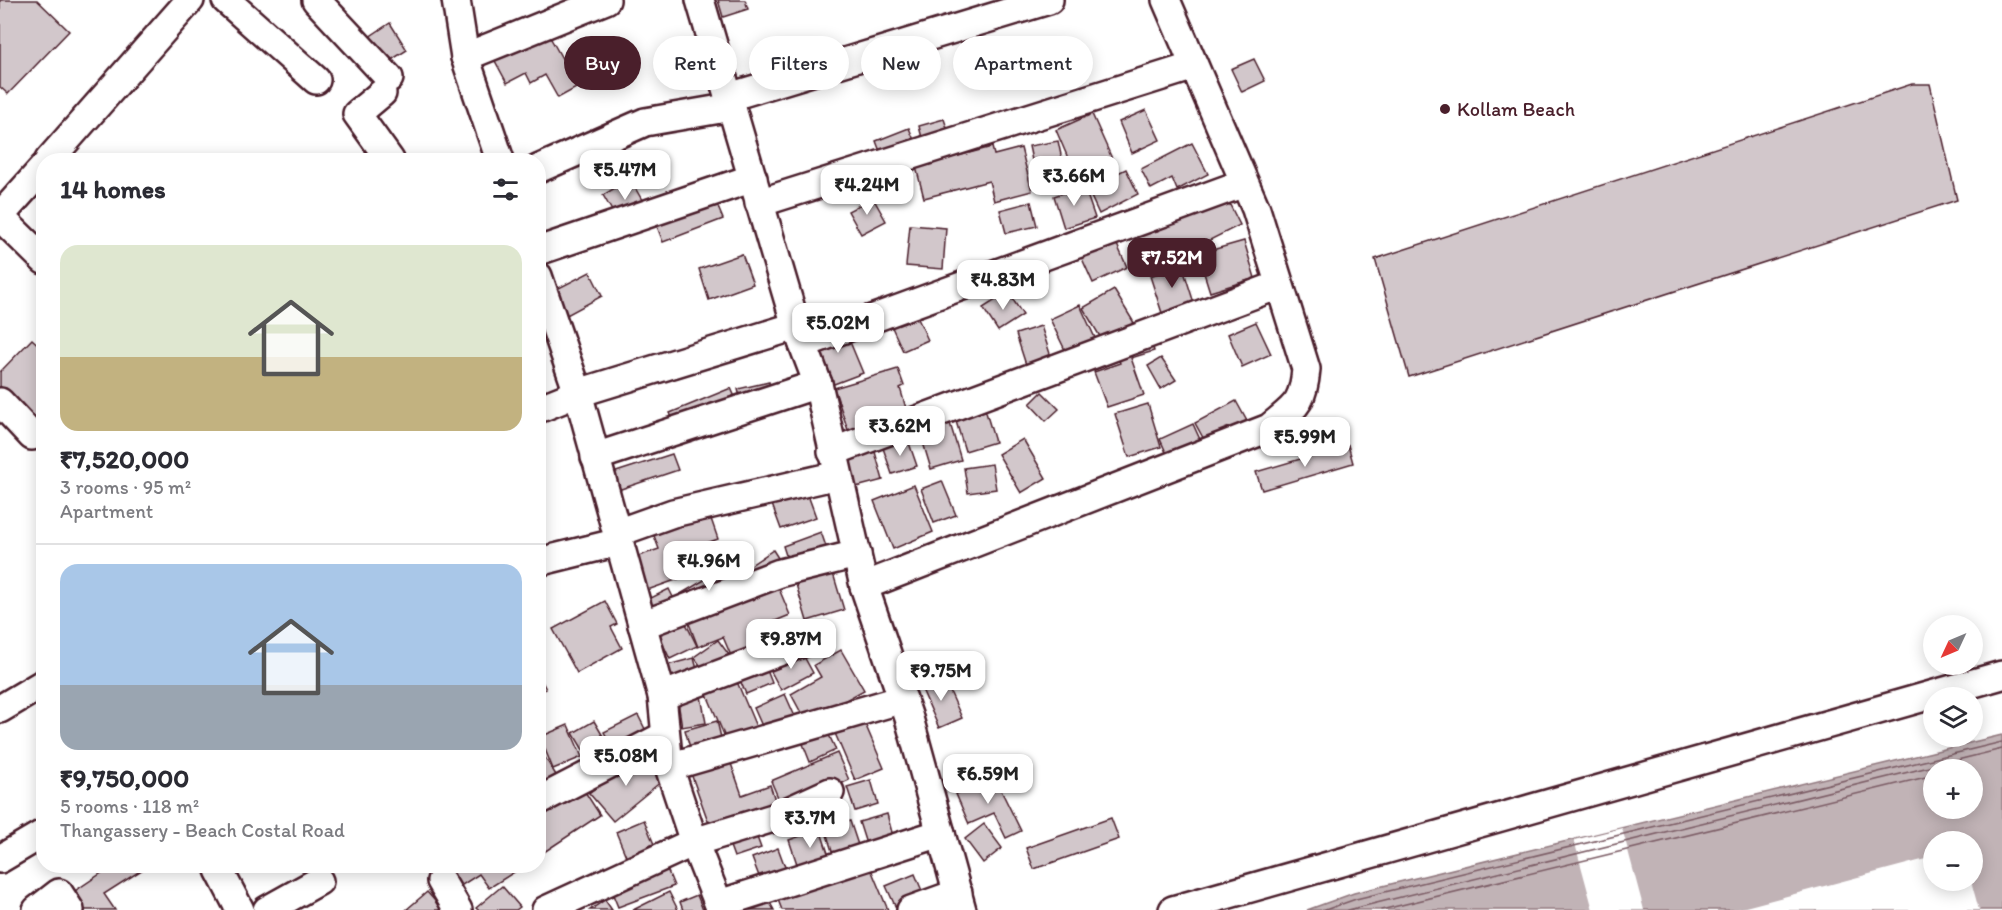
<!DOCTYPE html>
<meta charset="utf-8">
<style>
body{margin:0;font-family:Itim,sans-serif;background:#f2f2f3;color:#2b2b33;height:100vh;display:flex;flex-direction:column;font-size:22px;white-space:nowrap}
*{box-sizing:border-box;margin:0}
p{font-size:20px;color:#7c7c81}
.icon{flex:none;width:33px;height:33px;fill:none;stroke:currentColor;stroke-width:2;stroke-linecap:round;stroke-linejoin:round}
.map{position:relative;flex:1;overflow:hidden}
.drawer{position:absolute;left:36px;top:153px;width:510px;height:720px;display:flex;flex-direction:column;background:#fff;border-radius:24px;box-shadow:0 3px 15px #0003}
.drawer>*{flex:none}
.top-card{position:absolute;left:564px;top:36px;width:570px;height:54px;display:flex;gap:12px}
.needle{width:39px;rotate:226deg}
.tools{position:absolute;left:1923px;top:615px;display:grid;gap:12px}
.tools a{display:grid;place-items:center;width:60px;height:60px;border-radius:50%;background:#fff;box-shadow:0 3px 15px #0003;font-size:30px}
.price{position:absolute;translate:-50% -51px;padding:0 14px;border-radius:12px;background:#fff;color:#222;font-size:20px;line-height:39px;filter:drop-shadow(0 2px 3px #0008)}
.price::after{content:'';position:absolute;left:50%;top:36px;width:18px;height:14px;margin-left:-9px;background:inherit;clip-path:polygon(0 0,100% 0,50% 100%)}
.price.active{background:#4a1f2b;color:#fff}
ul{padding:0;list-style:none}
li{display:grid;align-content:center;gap:12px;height:318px;padding:0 24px}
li+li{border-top:2px solid #e1e1e2}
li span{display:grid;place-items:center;height:186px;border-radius:18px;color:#555}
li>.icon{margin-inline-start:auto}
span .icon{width:108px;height:108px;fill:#fffc;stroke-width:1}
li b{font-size:26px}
h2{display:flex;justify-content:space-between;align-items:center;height:72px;padding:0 24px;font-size:26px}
.pill{padding:0 21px;border-radius:27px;background:#fff;box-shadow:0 3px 15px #0003;font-size:21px;line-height:54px}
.pill.active{background:#4a1f2b;color:#fff}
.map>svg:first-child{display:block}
</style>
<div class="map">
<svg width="2002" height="910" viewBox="0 0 2002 910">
<rect width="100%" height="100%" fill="#fff"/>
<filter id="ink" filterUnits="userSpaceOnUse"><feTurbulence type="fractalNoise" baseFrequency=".0167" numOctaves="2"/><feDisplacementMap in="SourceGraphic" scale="12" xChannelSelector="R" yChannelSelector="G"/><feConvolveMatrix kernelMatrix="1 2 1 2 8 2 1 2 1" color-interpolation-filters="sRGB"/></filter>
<g filter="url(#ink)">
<!-- water -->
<path fill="#c1b3b6" stroke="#91787e" stroke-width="1.5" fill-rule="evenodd" d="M 2002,735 L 2002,910 L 1307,910 L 1354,893 ZM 1934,770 L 1972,770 L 1972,808 L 1934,808 ZM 1934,842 L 1972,842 L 1972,880 L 1934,880 Z"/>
<!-- pier -->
<g fill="#fff">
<polygon points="1622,828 1644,910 1593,910 1574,840"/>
<polygon points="1933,857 1934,880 1971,881 1979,910 1734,910"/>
</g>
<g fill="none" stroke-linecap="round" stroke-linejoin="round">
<!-- shore -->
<g stroke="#7a5a63" stroke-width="1.5">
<polyline points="1325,910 1356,899 2002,742"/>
<polyline points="1348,910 2002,749"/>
<polyline points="1381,910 1934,775"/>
</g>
</g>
<!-- building -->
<g fill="#d2c7cb" stroke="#4a1f2b" stroke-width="1.5">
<polygon points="0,0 37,0 69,31 8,94 0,87"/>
<polygon points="718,0 745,0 748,9 723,17"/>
<polygon points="390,23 407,50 374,71 357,45"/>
<polygon points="546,30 578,87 558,98 545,75 531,83 526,73 507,83 494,59"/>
<polygon points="596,50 611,71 588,89 572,68"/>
<polygon points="1254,59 1265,81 1242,92 1231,69"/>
<polygon points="1912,84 1930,84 1957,200 1409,377 1375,259"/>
<polygon points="1146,110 1160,140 1132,153 1119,122"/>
<polygon points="1092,114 1114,163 1077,179 1056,130"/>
<polygon points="944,119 948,131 922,138 919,126"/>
<polygon points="909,128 914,140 881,154 876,141"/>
<polygon points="1058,141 1067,183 1038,189 1029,146"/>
<polygon points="1192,143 1208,174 1177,190 1172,178 1151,189 1141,169"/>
<polygon points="992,147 994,155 1021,148 1032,191 994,201 989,181 924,198 916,167"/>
<polygon points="1126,169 1138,194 1099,214 1087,188"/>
<polygon points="630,179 646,207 619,223 603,195"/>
<polygon points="1084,186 1095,218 1064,228 1054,196"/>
<polygon points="712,193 723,219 663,242 653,216"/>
<polygon points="1226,197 1240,225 1150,270 1132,233 1153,222 1157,231"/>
<polygon points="873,198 886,221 861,234 848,211"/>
<polygon points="1031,202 1037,226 1006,233 1000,210"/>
<polygon points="910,225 946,228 943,269 906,266"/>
<polygon points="1114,238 1127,267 1093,283 1080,254"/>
<polygon points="1244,241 1255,278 1210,292 1198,254"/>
<polygon points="742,254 753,284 709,300 699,269"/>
<polygon points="1182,265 1194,303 1162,313 1150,276"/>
<polygon points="590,272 602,296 565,316 553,291"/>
<polygon points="1114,290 1136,326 1105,345 1083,308"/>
<polygon points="1008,292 1023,315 998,331 983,308"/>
<polygon points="1080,305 1095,338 1066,352 1050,319"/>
<polygon points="915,312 928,340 903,351 890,323"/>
<polygon points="1256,322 1271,354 1242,367 1228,334"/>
<polygon points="843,325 863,373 834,384 814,336"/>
<polygon points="1041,326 1053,363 1028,371 1016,334"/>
<polygon points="1149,333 1154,351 1131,358 1144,395 1107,407 1094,372 1120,363 1114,345"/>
<polygon points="32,339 44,350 44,371 41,373 44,376 44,413 36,420 0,386 0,372"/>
<polygon points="1161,358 1176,380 1161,389 1148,366"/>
<polygon points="898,369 904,386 900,388 908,415 849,433 834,388"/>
<polygon points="769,382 775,406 744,413 738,389"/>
<polygon points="731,388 743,415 681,440 670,413"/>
<polygon points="1042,392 1059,409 1046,421 1030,404"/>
<polygon points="1236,401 1248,423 1207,445 1195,423"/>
<polygon points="1148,404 1161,447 1129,457 1115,414"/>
<polygon points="985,409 995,442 965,451 955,418"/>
<polygon points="949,420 961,460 931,469 919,429"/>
<polygon points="1193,424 1202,444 1169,459 1160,439"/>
<polygon points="1023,439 1046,478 1021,493 998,454"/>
<polygon points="908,440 917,466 892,474 883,448"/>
<polygon points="1348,445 1353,463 1262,490 1256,472"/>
<polygon points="875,452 883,480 856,487 849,458"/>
<polygon points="672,454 678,470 618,490 613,473"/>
<polygon points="992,464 996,489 968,493 964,468"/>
<polygon points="942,481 956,515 934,523 921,489"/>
<polygon points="914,485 933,532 893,549 874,501"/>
<polygon points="805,487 816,517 781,529 770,499"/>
<polygon points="709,513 718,539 693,548 701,571 639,593 627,560 659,549 653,533"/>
<polygon points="821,532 831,561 792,574 783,546"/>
<polygon points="773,550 787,572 762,588 748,567"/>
<polygon points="728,566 741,587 690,617 677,596"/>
<polygon points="832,570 844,610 807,621 795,581"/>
<polygon points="777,584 790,615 758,628 764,644 732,658 723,637 698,647 688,621"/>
<polygon points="669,589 697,646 670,659 643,602"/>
<polygon points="605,601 617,624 611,627 622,648 577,673 553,629"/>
<polygon points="718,640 735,663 711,680 694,657"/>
<polygon points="841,650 864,690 806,722 791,694 821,677 814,665"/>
<polygon points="801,651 813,673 781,690 769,668"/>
<polygon points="694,658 701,684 671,693 664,666"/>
<polygon points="763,660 772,683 746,694 736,671"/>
<polygon points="538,674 546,689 538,692"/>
<polygon points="943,676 962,718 939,728 921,687"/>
<polygon points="735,677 760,736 730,749 705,690"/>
<polygon points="700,691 706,723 682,727 677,695"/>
<polygon points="785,694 797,721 766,735 754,708"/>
<polygon points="638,715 650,739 617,756 604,732"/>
<polygon points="863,719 884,768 855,780 834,731"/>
<polygon points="594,721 613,753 592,765 573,733"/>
<polygon points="717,721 724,750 693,758 685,730"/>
<polygon points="568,725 582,757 553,769 540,737"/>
<polygon points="828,733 836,750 810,762 803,744"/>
<polygon points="538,742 543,756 538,757"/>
<polygon points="639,752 662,781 613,821 589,793"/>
<polygon points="837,753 849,780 783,809 771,781"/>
<polygon points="728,755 742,795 770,785 778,809 712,832 689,768"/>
<polygon points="544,756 561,783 538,797 538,759"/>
<polygon points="994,776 1021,831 1006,838 994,813 969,824 956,794"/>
<polygon points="871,780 878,804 855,811 847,787"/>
<polygon points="580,784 600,815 538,856 538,810"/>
<polygon points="887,814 894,840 867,847 859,822"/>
<polygon points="1111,818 1119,839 1034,869 1026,848"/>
<polygon points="644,820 656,849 628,861 616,832"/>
<polygon points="850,821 860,851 834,858 825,828"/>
<polygon points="984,824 1002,848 983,863 965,839"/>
<polygon points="754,829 761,848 734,857 727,838"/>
<polygon points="820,829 830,859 799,870 789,840"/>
<polygon points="778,848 788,875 762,884 752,858"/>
<polygon points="868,862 888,910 782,910 775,892"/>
<polygon points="665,864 674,886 618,907 609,885"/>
<polygon points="112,866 148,866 104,894 115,910 79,910 69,895"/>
<polygon points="452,866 524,866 489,888 479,874 459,887 447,869"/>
<polygon points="915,874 925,898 897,910 886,886"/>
<polygon points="502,886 520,907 516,910 478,910 476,908"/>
<polygon points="427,892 443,910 406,910"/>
<polygon points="669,892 678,910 633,910"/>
<polygon points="764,892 774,910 740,910"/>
<polygon points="697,895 703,910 683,910 680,902"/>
<polygon points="605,900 612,910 590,910"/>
</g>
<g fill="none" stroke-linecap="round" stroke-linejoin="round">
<!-- minor casing -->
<g stroke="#4a1f2b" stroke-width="32">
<g id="minor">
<polyline points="226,0 316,80"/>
<polyline points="316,0 389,78"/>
<polyline points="456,0 465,57 500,160"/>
<polyline points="700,0 796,326 818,384 864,586 909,718 962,910"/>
<polyline points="465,57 606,0"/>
<polyline points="382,93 357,114 390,160"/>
<polyline points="729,97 1049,0"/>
<polyline points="49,160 190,0"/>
<polyline points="538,169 645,122 732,107"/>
<polyline points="759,203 1194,66"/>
<polyline points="0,216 44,167"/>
<polyline points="0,217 44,260"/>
<polyline points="538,251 753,178"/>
<polyline points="538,276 578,393 662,696 669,767 694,842 721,910"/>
<polyline points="803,344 1244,183"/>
<polyline points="0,402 32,436"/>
<polyline points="538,409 578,393 796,326"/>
<polyline points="832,452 1279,285"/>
<polyline points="595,457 818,384"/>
<polyline points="617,533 673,513 838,475"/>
<polyline points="538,562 619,542"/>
<path d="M 864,586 L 1269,428 C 1295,406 1303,405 1306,369 L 1256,209 L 1166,0"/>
<polyline points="642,625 780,573 857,554"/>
<polyline points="662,696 805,642"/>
<polyline points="0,709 44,683"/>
<polyline points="669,767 903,699"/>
<polyline points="538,801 664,736"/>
<polyline points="0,859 44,833"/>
<polyline points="219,870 240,910"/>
<polyline points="441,881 458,910"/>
<polyline points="719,904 941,833"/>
<polyline points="37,910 59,893 70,910"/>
<polyline points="267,910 319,881"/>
<polyline points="546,910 694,842 773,818 830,792"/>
<polyline points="911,910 958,893"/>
<polyline points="1173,910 2002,675"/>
</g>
</g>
<!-- minor -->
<use href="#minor" stroke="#fff" stroke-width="27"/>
</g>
</g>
<!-- markers -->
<circle fill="#4a1f2b" stroke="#fff" stroke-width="2" cx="1445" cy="109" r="6"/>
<g text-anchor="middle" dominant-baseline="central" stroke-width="4.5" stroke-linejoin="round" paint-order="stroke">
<!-- poi labels -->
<g font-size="20" fill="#4a1f2b" stroke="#fff" text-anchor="start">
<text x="1457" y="109">Kollam Beach</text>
</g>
</g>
</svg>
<div class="tools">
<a><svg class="needle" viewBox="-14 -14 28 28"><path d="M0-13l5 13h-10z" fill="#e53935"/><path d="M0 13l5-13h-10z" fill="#7c7c81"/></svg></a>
<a><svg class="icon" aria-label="layers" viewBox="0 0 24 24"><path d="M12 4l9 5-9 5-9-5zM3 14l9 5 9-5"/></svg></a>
<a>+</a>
<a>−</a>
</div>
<b class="price" style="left:625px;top:201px">₹5.47M</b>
<b class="price" style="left:1074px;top:207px">₹3.66M</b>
<b class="price" style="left:867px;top:216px">₹4.24M</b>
<b class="price active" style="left:1172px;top:289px">₹7.52M</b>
<b class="price" style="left:1003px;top:311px">₹4.83M</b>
<b class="price" style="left:838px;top:354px">₹5.02M</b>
<b class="price" style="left:900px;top:457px">₹3.62M</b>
<b class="price" style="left:1305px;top:468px">₹5.99M</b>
<b class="price" style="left:709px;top:592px">₹4.96M</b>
<b class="price" style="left:791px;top:670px">₹9.87M</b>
<b class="price" style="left:941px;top:702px">₹9.75M</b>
<b class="price" style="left:626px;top:787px">₹5.08M</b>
<b class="price" style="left:988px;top:805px">₹6.59M</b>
<b class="price" style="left:810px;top:849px">₹3.7M</b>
<div class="top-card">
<a class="pill active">Buy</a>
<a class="pill">Rent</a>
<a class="pill">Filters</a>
<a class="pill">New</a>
<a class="pill">Apartment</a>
</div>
<section class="drawer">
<h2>14 homes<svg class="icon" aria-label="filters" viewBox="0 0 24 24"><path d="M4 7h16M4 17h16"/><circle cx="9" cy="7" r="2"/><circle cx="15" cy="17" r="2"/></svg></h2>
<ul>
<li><span style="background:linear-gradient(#dfe7d0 60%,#c2b280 0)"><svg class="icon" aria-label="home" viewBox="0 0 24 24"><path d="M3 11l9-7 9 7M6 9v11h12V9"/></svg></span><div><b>₹7,520,000</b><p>3 rooms · 95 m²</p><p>Apartment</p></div></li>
<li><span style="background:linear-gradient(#a9c7e8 65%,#9aa5b1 0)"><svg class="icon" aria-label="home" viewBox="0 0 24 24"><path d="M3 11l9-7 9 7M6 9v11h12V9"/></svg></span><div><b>₹9,750,000</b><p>5 rooms · 118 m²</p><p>Thangassery - Beach Costal Road</p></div></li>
</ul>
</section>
</div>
